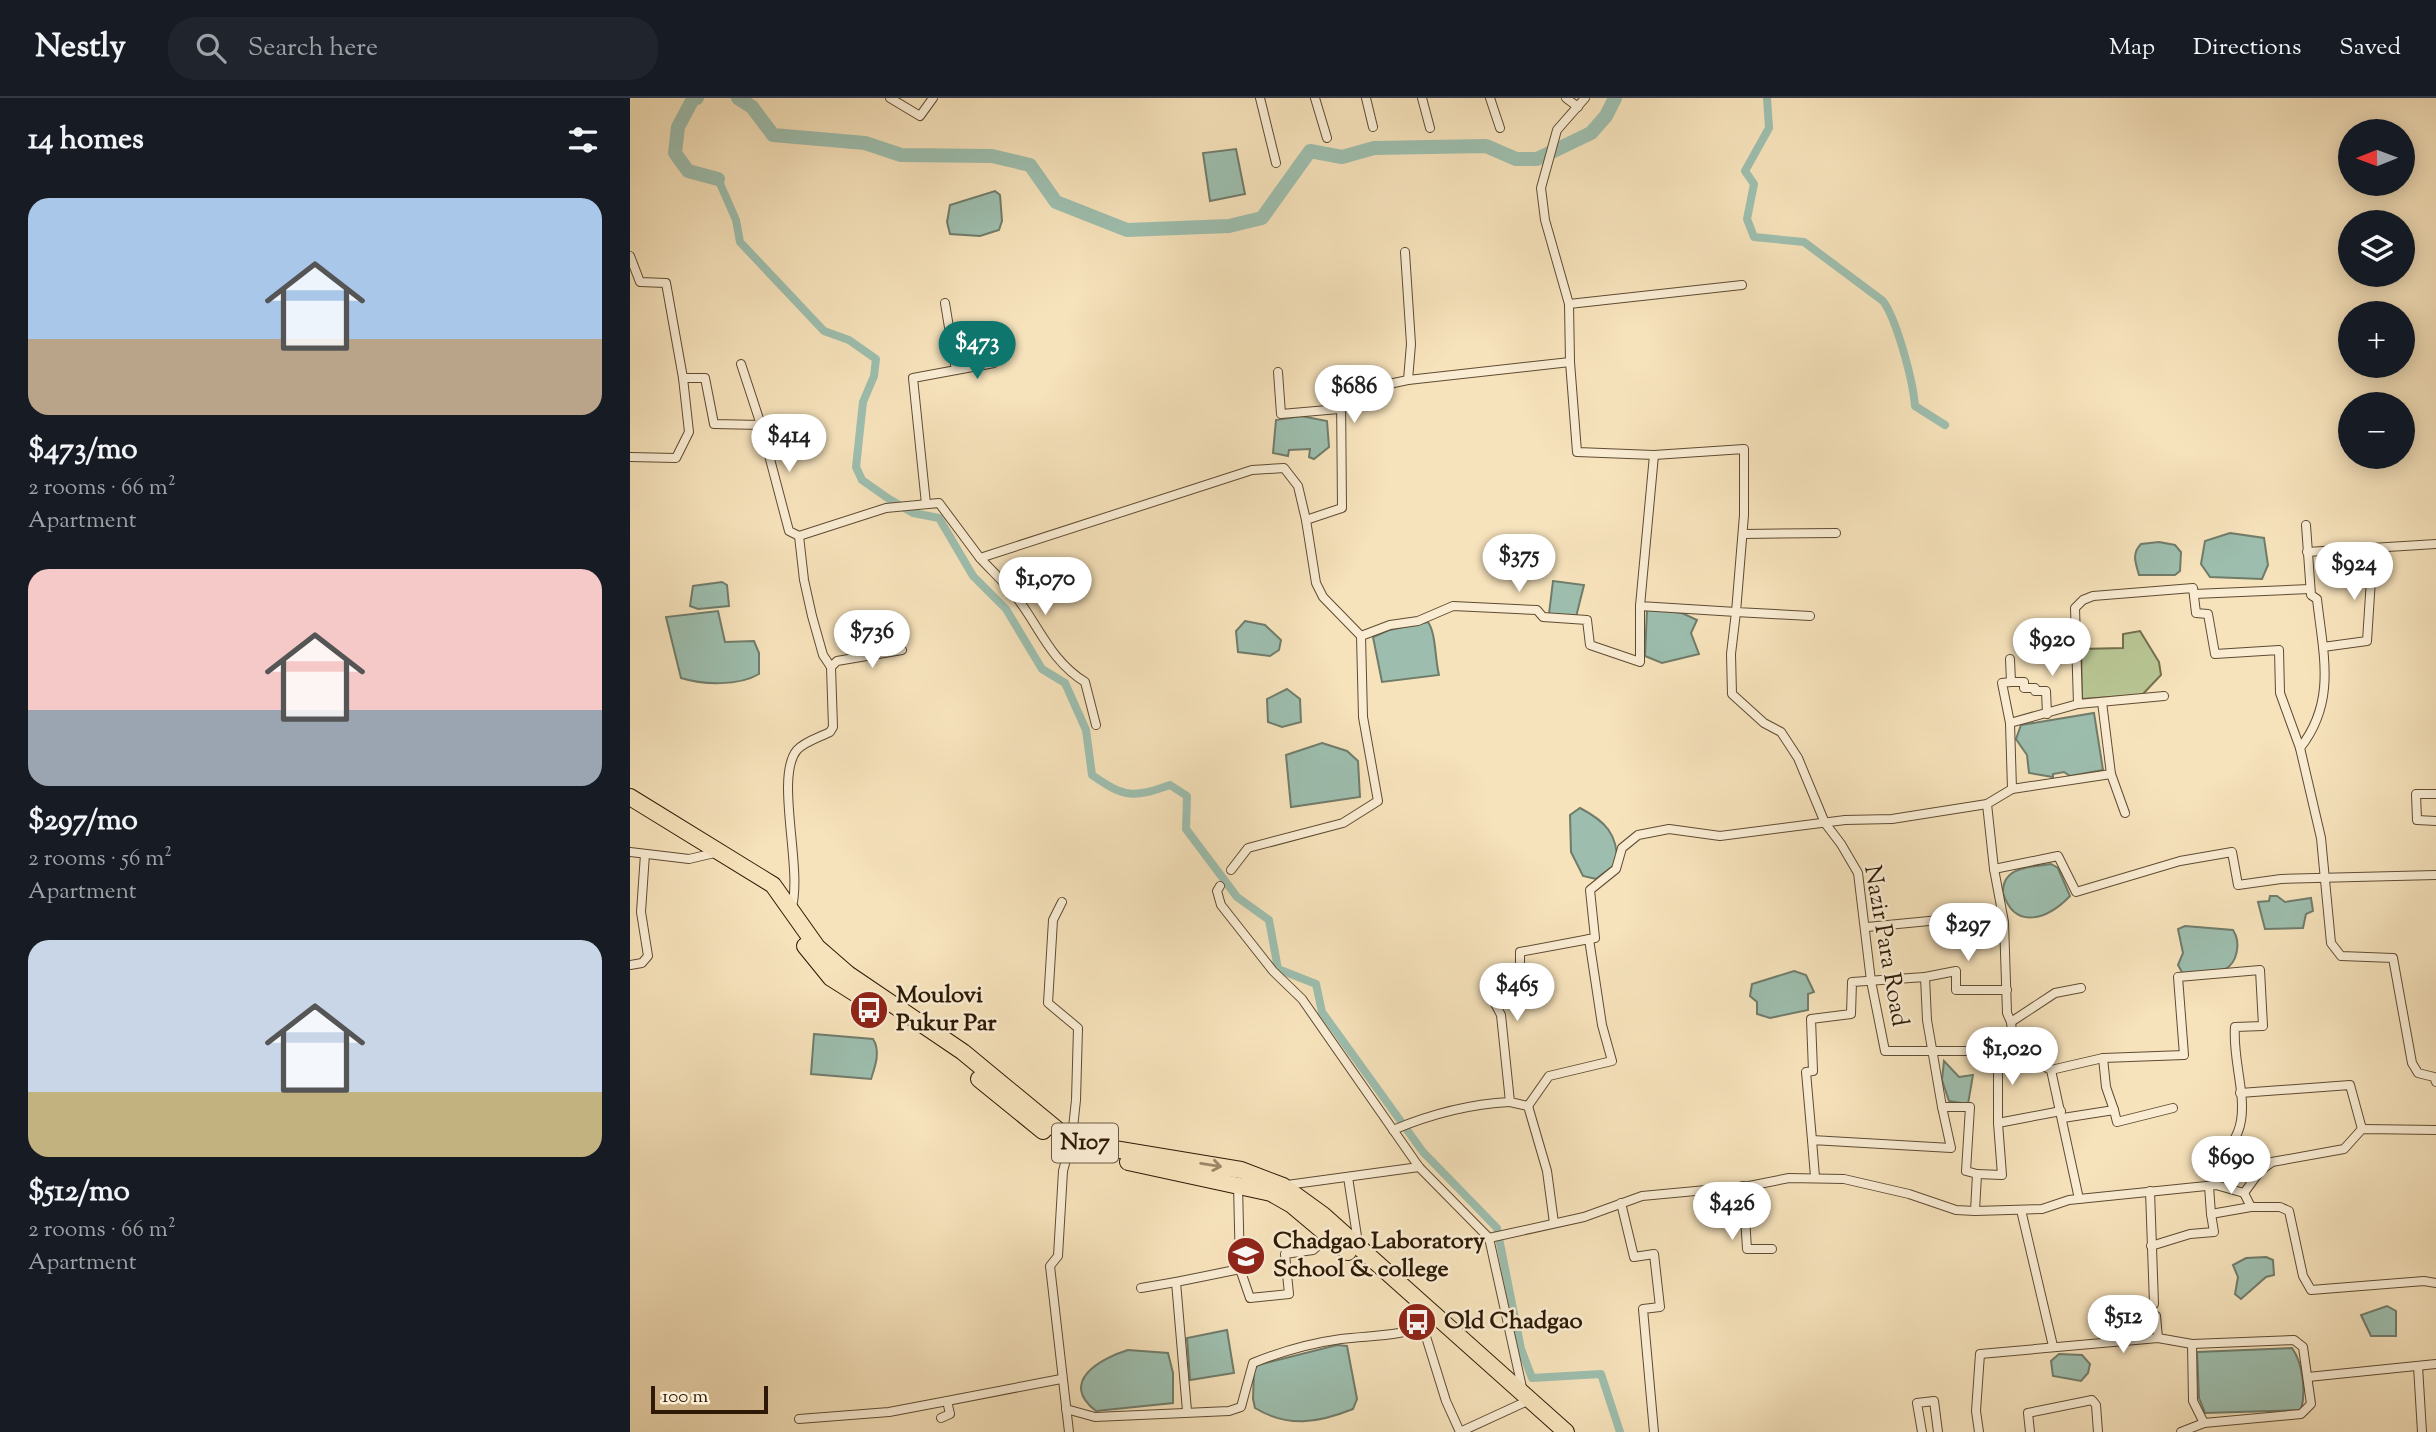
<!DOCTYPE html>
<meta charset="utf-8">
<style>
body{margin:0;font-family:"Sorts Mill Goudy",serif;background:#20242c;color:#f1f3f6;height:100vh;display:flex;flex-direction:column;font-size:26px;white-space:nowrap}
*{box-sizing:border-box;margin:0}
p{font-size:23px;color:#9ea1a6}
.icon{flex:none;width:38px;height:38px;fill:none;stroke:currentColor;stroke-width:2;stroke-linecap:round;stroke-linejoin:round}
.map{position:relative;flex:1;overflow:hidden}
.side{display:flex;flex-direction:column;background:#171b24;width:630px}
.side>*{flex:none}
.needle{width:46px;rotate:269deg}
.fabs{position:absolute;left:1708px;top:21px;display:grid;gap:14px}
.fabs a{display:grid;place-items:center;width:77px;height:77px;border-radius:50%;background:#171b24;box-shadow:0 4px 18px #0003;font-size:35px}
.scale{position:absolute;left:21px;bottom:18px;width:117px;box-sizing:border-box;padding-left:7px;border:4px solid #2d1905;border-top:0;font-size:19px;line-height:24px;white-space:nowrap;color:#2d1905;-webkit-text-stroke:5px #f9ecd3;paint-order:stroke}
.price{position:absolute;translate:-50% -60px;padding:0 16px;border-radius:24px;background:#fff;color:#222;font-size:23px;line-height:46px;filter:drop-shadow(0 2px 4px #0008)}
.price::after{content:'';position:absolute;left:50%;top:42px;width:21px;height:16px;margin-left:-10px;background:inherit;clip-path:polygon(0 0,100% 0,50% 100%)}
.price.selected{background:#0f766e;color:#fff}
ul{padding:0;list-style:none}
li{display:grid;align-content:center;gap:14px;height:371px;padding:0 28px}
li span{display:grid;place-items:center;height:217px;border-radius:21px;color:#555}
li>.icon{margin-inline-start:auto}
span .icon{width:126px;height:126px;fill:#fffc;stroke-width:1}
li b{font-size:30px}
h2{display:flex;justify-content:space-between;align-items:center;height:84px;padding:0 28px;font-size:30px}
header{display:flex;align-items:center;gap:42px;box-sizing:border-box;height:98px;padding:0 35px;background:#171b24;border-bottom:2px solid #363941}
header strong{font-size:33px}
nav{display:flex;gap:38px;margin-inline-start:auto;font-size:24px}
.search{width:490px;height:63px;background:#20242c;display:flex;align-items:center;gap:18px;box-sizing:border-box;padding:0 24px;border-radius:28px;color:#9ea1a6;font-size:26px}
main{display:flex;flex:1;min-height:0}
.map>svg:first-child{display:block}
</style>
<header>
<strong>Nestly</strong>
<div class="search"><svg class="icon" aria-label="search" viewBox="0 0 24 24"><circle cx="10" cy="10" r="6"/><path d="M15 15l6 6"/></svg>Search here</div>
<nav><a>Map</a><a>Directions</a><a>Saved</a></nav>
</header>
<main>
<section class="side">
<h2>14 homes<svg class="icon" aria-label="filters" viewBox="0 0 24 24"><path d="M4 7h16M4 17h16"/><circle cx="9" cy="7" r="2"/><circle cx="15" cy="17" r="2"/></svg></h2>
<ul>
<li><span style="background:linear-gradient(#a9c7e8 65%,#b9a48a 0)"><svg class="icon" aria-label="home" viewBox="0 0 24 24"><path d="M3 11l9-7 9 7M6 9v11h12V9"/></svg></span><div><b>$473/mo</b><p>2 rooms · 66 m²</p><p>Apartment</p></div></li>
<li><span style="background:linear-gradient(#f6c9c9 65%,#9aa5b1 0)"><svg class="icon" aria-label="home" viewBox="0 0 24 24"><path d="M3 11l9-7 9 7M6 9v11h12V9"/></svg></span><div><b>$297/mo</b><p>2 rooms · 56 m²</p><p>Apartment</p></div></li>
<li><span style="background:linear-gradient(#c9d6e8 70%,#c2b280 0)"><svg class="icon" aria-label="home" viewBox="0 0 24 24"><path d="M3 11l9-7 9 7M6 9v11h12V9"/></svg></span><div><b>$512/mo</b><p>2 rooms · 66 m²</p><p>Apartment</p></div></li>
</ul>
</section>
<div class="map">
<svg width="1806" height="1334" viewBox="0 0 1806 1334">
<rect width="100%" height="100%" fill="#f6e2bb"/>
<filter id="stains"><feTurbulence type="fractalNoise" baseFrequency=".00286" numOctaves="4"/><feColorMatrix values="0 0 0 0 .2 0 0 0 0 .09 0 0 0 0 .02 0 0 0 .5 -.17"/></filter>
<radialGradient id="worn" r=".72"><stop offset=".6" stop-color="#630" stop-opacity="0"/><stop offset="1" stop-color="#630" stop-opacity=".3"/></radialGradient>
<!-- green -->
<polygon fill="#b8c493" stroke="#726e4c" stroke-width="2" points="1510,533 1529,564 1531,577 1512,597 1452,601 1451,551 1493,550 1493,536"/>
<!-- water -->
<g fill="#9dbeae" stroke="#707c6a" stroke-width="2">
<polygon points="606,51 615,96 580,103 573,55"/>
<polygon points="365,93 370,97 372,123 369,132 350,138 320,136 317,124 320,107"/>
<polygon points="671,318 697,323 699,349 684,361 679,359 680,351 659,352 658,358 643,355 646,322"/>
<polygon points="1600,435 1634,440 1638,467 1632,481 1580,479 1571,466 1575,443"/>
<path d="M 1529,444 L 1545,447 L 1551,454 L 1550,473 L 1545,477 L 1509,477 C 1506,466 1501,456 1511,446 Z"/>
<polygon points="923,483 954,487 946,519 919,516"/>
<polygon points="92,484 97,487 99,508 68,511 60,508 63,488"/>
<polygon points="1017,511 1052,515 1067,522 1061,535 1069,556 1032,565 1015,558"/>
<path d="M 88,513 L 95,544 L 124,543 L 129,555 L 129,576 C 109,588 73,587 51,580 L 36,519 Z"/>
<polygon points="615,523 635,527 651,542 649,552 640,558 608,554 606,533"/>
<path d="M 798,524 C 806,535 805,562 809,577 L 752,584 L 743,539 L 759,532 Z"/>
<polygon points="657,591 670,601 671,624 652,629 638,624 637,601"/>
<polygon points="1464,615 1473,672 1440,678 1434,674 1423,676 1423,679 1399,675 1397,657 1386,641 1391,627"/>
<polygon points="692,645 717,653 728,663 730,699 661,709 656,657"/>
<path d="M 950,710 C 975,723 988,736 987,765 L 966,781 L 953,778 L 941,754 L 940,717 Z"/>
<path d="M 1421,766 L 1428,770 L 1440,798 C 1418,821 1385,833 1373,795 C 1372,768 1402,769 1421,766 Z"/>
<polygon points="1640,798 1647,798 1655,804 1681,800 1683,813 1676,816 1673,830 1635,831 1628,804 1639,803"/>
<path d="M 1555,828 L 1603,832 C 1611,844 1608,865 1594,872 C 1584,877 1564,875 1553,876 L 1548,867 L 1553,855 L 1548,831 Z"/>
<polygon points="1164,873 1176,877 1184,894 1178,896 1178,912 1140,920 1127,916 1127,904 1120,898 1122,886"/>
<path d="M 184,936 L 243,941 C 251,953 245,969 241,981 L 181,976 Z"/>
<polygon points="1314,963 1329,979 1343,977 1338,1006 1319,1003 1312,982"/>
<polygon points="1636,1159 1643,1162 1644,1177 1636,1179 1611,1201 1605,1196 1608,1179 1603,1167 1616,1160"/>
<polygon points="1757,1208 1766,1213 1766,1238 1741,1238 1731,1217"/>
<polygon points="597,1232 604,1275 560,1282 557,1240"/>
<path d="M 707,1247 L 717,1248 L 727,1301 L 723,1311 C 688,1325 658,1330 625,1310 L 623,1301 L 624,1272 L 628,1267 Z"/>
<path d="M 1662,1250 C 1673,1265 1676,1295 1671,1312 L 1575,1315 L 1569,1300 L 1567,1254 Z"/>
<path d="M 498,1252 L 538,1255 L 543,1275 L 543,1305 L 466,1313 C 428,1284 471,1260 498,1252 Z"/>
<polygon points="1429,1256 1452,1257 1460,1266 1458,1275 1451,1283 1423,1278 1421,1263"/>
</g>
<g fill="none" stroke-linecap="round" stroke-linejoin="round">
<!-- canal -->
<g stroke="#9dbeae" stroke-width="8">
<path d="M 1137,0 L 1139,30 L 1115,73 L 1124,86 L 1117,121 L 1124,139 L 1174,144 L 1253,203 C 1267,222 1283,283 1285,308 L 1315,327"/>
<path d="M 88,81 L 106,122 L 110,144 L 194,233 L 219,242 L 246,261 L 244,278 L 233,304 L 226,369 L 232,382 L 259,401 L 283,415 L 309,420 L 343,478 L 376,511 L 412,571 L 435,585 L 456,632 L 462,677 C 495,700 503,700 540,687 L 557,698 L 556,731 L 607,799 L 639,822 L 648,871 L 686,886 L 692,914 L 793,1054 L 867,1130 L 891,1251 L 902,1280 L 971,1276 L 990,1334"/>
</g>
<!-- river -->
<g stroke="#9dbeae" stroke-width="14">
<polyline points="67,0 63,1 48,29 45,55 58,73 88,81"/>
<polyline points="108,0 122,9 143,37 235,45 271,57 362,58 400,67 426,104 497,132 599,128 632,120 680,53 712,59 744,50 856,48 886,61 907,61 961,35 976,18 985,0"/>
</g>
<!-- street casing -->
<g stroke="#5f4b32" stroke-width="10">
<g id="street">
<polyline points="260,0 290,18 303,0"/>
<polyline points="630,0 646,65"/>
<polyline points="685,0 697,40"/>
<polyline points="736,0 743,29"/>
<polyline points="792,0 800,30"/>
<polyline points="860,0 870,30"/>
<polyline points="936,0 948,9"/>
<polyline points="955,0 927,32 911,90 915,122 939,206 940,264 947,354 1024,357 1114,351 1114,417 1106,514 1180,518"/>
<polyline points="775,154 781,246 778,282"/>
<polyline points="0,158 10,184 36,185 53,280 75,280 84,326 131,327"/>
<polyline points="315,205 326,272"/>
<polyline points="939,206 1112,187"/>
<polyline points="111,266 131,327 159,433 169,438 256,410 309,405 350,460"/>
<polyline points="648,274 651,316 709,311"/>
<polyline points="1024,357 1010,508 1106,514 1101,556 1102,596 1134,625 1151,634 1168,660 1195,725 1211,746 1228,775 1241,883 1255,953 1384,953 1421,972 1449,1101"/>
<polyline points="0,359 46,360 59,334 53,280"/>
<polyline points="296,406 283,280 364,265"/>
<path d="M 1676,427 L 1681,497 L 1687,501 C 1693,556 1707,603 1670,650 L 1691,740 L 1701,845 L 1711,858 L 1763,860 L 1782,965 L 1788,975 L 1804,979 L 1806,984"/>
<polyline points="1113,436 1206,435"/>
<polyline points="1677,454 1806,446"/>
<polyline points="1564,496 1680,491"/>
<polyline points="731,538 760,527 788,523 823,508 907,512 913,519 957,522 960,547 1010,564 1010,508"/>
<polyline points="1693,549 1737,543 1743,450"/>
<polyline points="1380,561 1381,584 1394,584 1394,590 1405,590 1405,593 1416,593 1417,616"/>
<polyline points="201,569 207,563 272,552"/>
<polyline points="1448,606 1534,598"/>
<polyline points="1380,625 1372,585 1381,584"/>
<path d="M 466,627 L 455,584 C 421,563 410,530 387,500 C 376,486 362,473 350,460 L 622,372 L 654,370 L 668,388 L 676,422"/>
<polyline points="1481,676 1495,715"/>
<polyline points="1382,691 1481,676 1472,604"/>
<polyline points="1806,696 1786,696 1787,722 1806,723"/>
<polyline points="0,754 59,761 89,754"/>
<polyline points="1364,771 1428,758 1446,794 1550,763 1602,754 1608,787 1651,781 1806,777"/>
<polyline points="601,772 618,750 713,725 748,703 733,619 731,538 693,499 686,485 676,422 712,410 711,296 778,282 940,264"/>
<polyline points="590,788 587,793 591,807 643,873 672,901 789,1069 859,1140 893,1294"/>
<polyline points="432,804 423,822 418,905 448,930 446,1002 442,1039 433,1073 428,1158 420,1168 439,1334"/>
<path d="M 161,812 C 174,774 144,679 167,652 C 174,644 190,639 200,634 L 203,629 L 201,569 L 193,557 L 182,518 L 174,482 L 169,438"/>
<polyline points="1237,829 1371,816"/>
<polyline points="0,867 12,865 18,858 11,814 15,756"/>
<polyline points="1295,879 1326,873 1326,892 1377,892"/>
<polyline points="1381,924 1425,895 1451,890"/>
<polyline points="1384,953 1381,924 1377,915 1374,824 1364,771 1357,706 1382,691 1380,625 1448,606 1445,510 1453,502 1463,498 1563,490 1566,515 1578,516 1585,556 1649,552 1650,595 1670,650"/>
<polyline points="1368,954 1368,1025"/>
<polyline points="1473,960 1476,989 1484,1012"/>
<path d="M 1421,972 L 1473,960 L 1554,957 L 1548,879 L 1630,872 L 1633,928 L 1605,929 C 1601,976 1634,1031 1584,1061 L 1581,1071 L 1586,1087"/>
<polyline points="1610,995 1720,987 1732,1031"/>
<polyline points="898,1008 919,978 982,963 972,927 959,841"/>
<polyline points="1433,1020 1484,1012 1487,1024 1543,1010"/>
<path d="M 763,1032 C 801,1016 839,1006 880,1004"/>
<polyline points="1182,1042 1176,974 1183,973 1181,921 1221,916 1222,884 1295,879 1297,922 1312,1009 1340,1009 1336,1073 1347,1076 1345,1113"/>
<polyline points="1347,1076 1372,1077 1368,1025 1431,1013"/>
<polyline points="718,1079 728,1145"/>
<polyline points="1185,1079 1182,1042 1321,1050 1312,1009"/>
<polyline points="657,1087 789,1069"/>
<polyline points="1113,1088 1117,1151 1142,1151"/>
<polyline points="1579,1088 1581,1116 1621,1109"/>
<polyline points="1520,1093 1524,1206 1520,1208 1521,1218 1526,1218 1528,1240"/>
<polyline points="1614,1095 1621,1109 1650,1109 1659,1113 1673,1178 1681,1192 1794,1183 1806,1185"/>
<polyline points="991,1105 1004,1159 1024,1156 1030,1209 1013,1211 1024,1334"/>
<polyline points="1391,1112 1423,1248"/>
<polyline points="924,1125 917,1073 898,1008 880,1004 871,917 862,900 861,878 890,869 890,854 965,840 960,792 986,771 992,750 1008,737 1039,731 1090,738 1215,722 1262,721 1357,706"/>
<polyline points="859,1140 954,1119 1012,1098 1119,1088 1159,1080 1214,1081 1279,1096 1326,1112 1345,1113 1412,1111 1439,1102 1586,1087 1614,1095 1630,1073 1642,1064 1714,1051 1732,1031 1806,1032"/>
<polyline points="1521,1148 1560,1136 1584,1134 1581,1116"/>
<polyline points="610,1171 620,1200 659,1196 655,1156 683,1152 699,1138"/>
<polyline points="511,1190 546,1184"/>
<polyline points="793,1229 816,1303 830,1334 893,1305"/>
<polyline points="1562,1246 1563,1303 1574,1325"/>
<polyline points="1788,1268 1792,1334"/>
<polyline points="1678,1279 1806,1266"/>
<path d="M 436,1311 L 465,1319 L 599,1313 L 611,1309 L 623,1265 C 650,1254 682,1245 711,1241 C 743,1237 772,1239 801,1225"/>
<polyline points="557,1313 546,1184 610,1171 608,1087"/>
<polyline points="311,1320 320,1316 317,1303 431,1281"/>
<polyline points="169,1321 259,1314 317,1303"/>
<polyline points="1292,1334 1287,1305 1304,1303 1308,1334"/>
<polyline points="1349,1334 1346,1313 1350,1256 1528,1240 1562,1246 1664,1242 1673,1249 1681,1306 1671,1316 1574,1325 1551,1334"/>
<polyline points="1400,1334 1398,1315 1462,1302 1466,1307 1468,1334"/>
</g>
</g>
<!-- highway casing -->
<g stroke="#2d1905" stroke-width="18">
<g id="highway">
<polyline points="0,699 143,787 187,849 218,876 333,954 430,1034 460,1047 611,1072 653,1088 693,1117 936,1334"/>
<polyline points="175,848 201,880 239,904"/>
<polyline points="349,981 413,1033"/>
<polyline points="498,1064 641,1095 662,1107 718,1154"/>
</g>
</g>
<!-- street -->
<use href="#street" stroke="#f9ecd3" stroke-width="8"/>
<!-- highway -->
<use href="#highway" stroke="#f6e2bb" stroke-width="16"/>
</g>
<!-- one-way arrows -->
<defs><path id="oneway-shaft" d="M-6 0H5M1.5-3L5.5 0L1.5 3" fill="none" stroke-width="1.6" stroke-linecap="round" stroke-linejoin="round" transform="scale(1.75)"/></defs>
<use stroke="#9c8869" href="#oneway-shaft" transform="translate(581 1067) rotate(9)"/>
<!-- icons -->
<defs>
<g id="bus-disc" transform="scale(2.0125)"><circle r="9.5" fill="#8f2418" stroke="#f9ecd3"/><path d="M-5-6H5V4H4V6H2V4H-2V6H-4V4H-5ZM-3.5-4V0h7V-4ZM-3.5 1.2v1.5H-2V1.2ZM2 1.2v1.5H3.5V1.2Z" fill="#fff"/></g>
<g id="university-disc" transform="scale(2.0125)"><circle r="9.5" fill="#8f2418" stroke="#f9ecd3"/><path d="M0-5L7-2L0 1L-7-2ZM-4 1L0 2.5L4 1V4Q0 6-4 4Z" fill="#fff"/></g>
</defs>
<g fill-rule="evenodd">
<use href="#bus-disc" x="239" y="912"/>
<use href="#university-disc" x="616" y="1158"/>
<use href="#bus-disc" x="787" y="1224"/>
</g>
<g text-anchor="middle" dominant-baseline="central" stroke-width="5" stroke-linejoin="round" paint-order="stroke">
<!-- shield labels -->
<rect fill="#f9ecd3" stroke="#6a5843" stroke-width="2" x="422" y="1025.5" width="66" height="39" rx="5"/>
<g font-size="23" font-weight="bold" fill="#2d1905">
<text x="455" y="1045">N107</text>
</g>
<!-- street labels -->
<g font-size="24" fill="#2d1905" stroke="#f9ecd3">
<text transform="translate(1255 848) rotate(80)">Nazir Para Road</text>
</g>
<!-- poi labels -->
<g font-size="24" font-weight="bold" fill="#2d1905" stroke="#f9ecd3" text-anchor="start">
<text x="266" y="898">Moulovi<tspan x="266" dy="28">Pukur Par</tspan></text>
<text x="643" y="1144">Chadgao Laboratory<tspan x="643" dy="28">School &amp; college</tspan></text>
<text x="814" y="1224">Old Chadgao</text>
</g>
</g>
<rect width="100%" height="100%" filter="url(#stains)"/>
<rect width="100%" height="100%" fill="url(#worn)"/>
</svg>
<div class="fabs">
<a><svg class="needle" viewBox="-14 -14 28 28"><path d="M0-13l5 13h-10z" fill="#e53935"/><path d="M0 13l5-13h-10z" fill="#9ea1a6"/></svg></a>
<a><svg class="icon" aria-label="layers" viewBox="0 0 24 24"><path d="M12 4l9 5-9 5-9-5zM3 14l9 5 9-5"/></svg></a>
<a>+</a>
<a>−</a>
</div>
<div class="scale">100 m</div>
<b class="price selected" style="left:347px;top:283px">$473</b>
<b class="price" style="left:724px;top:327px">$686</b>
<b class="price" style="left:159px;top:376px">$414</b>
<b class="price" style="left:889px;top:496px">$375</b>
<b class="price" style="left:1724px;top:504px">$924</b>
<b class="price" style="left:415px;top:519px">$1,070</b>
<b class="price" style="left:242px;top:572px">$736</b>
<b class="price" style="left:1422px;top:580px">$920</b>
<b class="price" style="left:1338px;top:865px">$297</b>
<b class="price" style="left:887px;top:925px">$465</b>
<b class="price" style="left:1382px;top:989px">$1,020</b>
<b class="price" style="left:1601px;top:1098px">$690</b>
<b class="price" style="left:1102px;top:1144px">$426</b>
<b class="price" style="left:1493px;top:1257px">$512</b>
</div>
</main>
